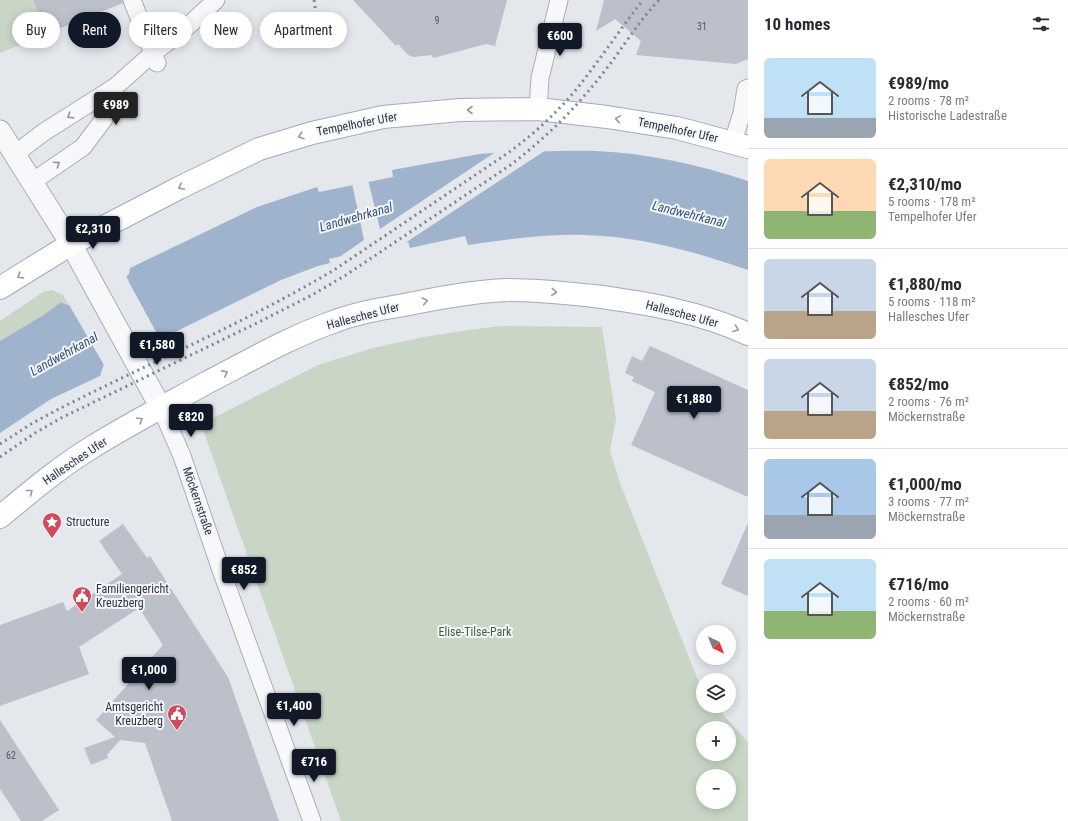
<!DOCTYPE html>
<meta charset="utf-8">
<style>
body{margin:0;font-family:"Roboto Condensed",sans-serif;background:#f2f2f3;color:#2b2b33;height:100vh;display:flex;flex-direction:column;font-size:15px;white-space:nowrap}
*{box-sizing:border-box;margin:0}
p{font-size:13px;color:#7c7c81}
.icon{flex:none;width:22px;height:22px;fill:none;stroke:currentColor;stroke-width:2;stroke-linecap:round;stroke-linejoin:round}
.map{position:relative;flex:1;overflow:hidden}
.details{display:flex;flex-direction:column;background:#fff;width:320px}
.details>*{flex:none}
.banner{position:absolute;left:12px;top:12px;width:380px;height:36px;display:flex;gap:8px}
.needle{width:26px;rotate:137deg}
.fabs{position:absolute;left:696px;top:625px;display:grid;gap:8px}
.fabs a{display:grid;place-items:center;width:40px;height:40px;border-radius:50%;background:#fff;box-shadow:0 2px 10px #0003;font-size:20px}
.price{position:absolute;translate:-50% -34px;padding:0 9px;border-radius:4px;background:#111827;color:#fff;font-size:13px;line-height:26px;filter:drop-shadow(0 1px 2px #0008)}
.price::after{content:'';position:absolute;left:50%;top:24px;width:12px;height:9px;margin-left:-6px;background:inherit;clip-path:polygon(0 0,100% 0,50% 100%)}
.price.on{background:#222;color:#fff}
ul{padding:0;list-style:none}
li{display:flex;align-items:center;gap:12px;height:100px;padding:0 16px}
li+li{border-top:1px solid #e1e1e2}
li span{display:grid;place-items:center;flex:none;width:112px;height:80px;border-radius:6px;color:#555}
li>.icon{margin-inline-start:auto}
span .icon{width:48px;height:48px;fill:#fffc;stroke-width:1}
li b{font-size:17px}
h2{display:flex;justify-content:space-between;align-items:center;height:48px;padding:0 16px;font-size:17px}
.tag{padding:0 14px;border-radius:18px;background:#fff;box-shadow:0 2px 10px #0003;font-size:14px;line-height:36px}
.tag.on{background:#111827;color:#fff}
main{display:flex;flex:1;min-height:0}
.map>svg:first-child{display:block}
</style>
<main>
<div class="map">
<svg width="748" height="821" viewBox="0 0 748 821">
<rect width="100%" height="100%" fill="#e4e7ec"/>
<!-- green -->
<g fill="#c9d6c5" fill-rule="evenodd">
<polygon points="0,0 33,0 46,34 0,53"/>
<polygon points="52,290 63,295 69,305 64,305 61,302 45,314 0,341 0,321 43,292"/>
<path d="M 501,326 L 602,327 L 616,419 L 610,451 L 620,483 L 703,693 L 703,706 L 715,706 L 748,742 L 748,821 L 341,821 L 201,424 L 318,365 L 373,348 L 424,337 L 468,330 ZM 703,728 L 729,728 L 729,754 L 703,754 ZM 703,776 L 729,776 L 729,802 L 703,802 Z"/>
</g>
<!-- water -->
<path fill="#9fb4cc" d="M 520,151 C 546,152 571,150 596,151 C 647,153 700,165 748,181 L 748,270 C 696,252 640,236 584,235 C 545,233 506,240 468,245 L 465,236 L 410,248 L 408,242 L 329,259 L 330,263 L 318,266 L 281,280 L 177,331 L 159,337 L 104,364 L 100,376 L 51,399 L 0,433 L 0,341 L 45,314 L 61,302 L 64,304 L 69,305 L 129,281 L 126,277 L 129,274 L 130,268 L 257,207 L 317,187 L 319,192 L 393,177 L 392,170 L 480,154 Z"/>
<!-- pier -->
<g fill="#e4e7ec">
<polygon points="520,149 546,150 402,245 335,260 364,240 352,183 368,180 380,229 497,151"/>
<polygon points="125,275 160,339 106,366 105,367 68,303 126,281 124,277"/>
</g>
<!-- building -->
<g fill="#bbc0ca">
<polygon points="33,0 122,0 123,3 46,34"/>
<polygon points="353,0 507,0 495,46 486,44 433,58 432,55 413,57 408,55 398,44 396,46"/>
<polygon points="604,0 748,0 748,59 736,64 636,55 641,41 615,19 596,31"/>
<polygon points="650,346 748,390 748,497 631,445 655,392 632,381 634,377 625,373 632,356 642,361"/>
<polygon points="748,523 748,596 721,584"/>
<polygon points="123,524 147,558 150,556 228,677 279,821 172,821 145,743 120,740 107,755 108,758 91,765 84,748 115,737 96,720 163,645 139,608 79,647 89,674 0,706 0,625 63,602 67,611 122,574 99,541"/>
<polygon points="0,720 59,810 42,821 21,821 0,789"/>
</g>
<g fill="none" stroke-linecap="round" stroke-linejoin="round">
<!-- minor casing -->
<g stroke="#a9aeb7" stroke-width="19">
<g id="minor">
<polyline points="132,0 157,63"/>
<polyline points="538,109 540,78 559,0"/>
<polyline points="733,142 742,113 746,89 748,88"/>
<polyline points="15,154 44,132 115,87 152,54 188,26 216,0"/>
<polyline points="32,182 83,147 104,119 115,87"/>
<polyline points="161,408 182,456 221,570 312,821"/>
</g>
</g>
<!-- tertiary casing -->
<g stroke="#a9aeb7" stroke-width="23">
<polyline id="tertiary" points="0,131 71,244 161,408"/>
</g>
<!-- primary casing -->
<g stroke="#a3abb8" stroke-width="24">
<g id="primary">
<polyline points="0,288 71,244 179,188 259,149 312,133 383,117 460,110 538,109 607,117 677,128 748,147"/>
<path d="M 0,517 C 30,492 61,466 94,446 C 131,423 170,403 208,382 C 249,361 290,337 333,322 C 356,313 380,309 404,305 C 438,298 474,291 509,290 C 537,290 566,293 594,296 C 647,303 700,312 748,334"/>
</g>
</g>
<!-- minor -->
<use href="#minor" stroke="#f7f8fa" stroke-width="17"/>
<!-- tertiary -->
<use href="#tertiary" stroke="#f7f8fa" stroke-width="21"/>
<!-- primary -->
<use href="#primary" stroke="#fff" stroke-width="22"/>
<!-- rail -->
<g stroke="#7d8696" stroke-width="3" stroke-dasharray="2 4" stroke-linecap="butt">
<polyline points="314,0 320,40"/>
<path d="M 0,444 L 31,424 L 57,410 C 149,363 245,323 334,270 L 505,155 C 532,136 558,112 579,86 C 601,58 621,28 643,0"/>
<path d="M 0,457 L 35,433 L 61,418 L 257,323 L 312,295 L 346,275 L 512,164 C 550,134 577,107 607,68 C 624,46 639,21 659,0"/>
</g>
</g>
<!-- one-way arrows -->
<defs><path id="oneway-chevron" d="M-2-3.5L2.5 0L-2 3.5" fill="none" stroke-width="1.6" stroke-linecap="round" stroke-linejoin="round"/></defs>
<g stroke="#959aa2">
<use href="#oneway-chevron" transform="translate(470 110) rotate(180)"/>
<use href="#oneway-chevron" transform="translate(618 119) rotate(-171)"/>
<use href="#oneway-chevron" transform="translate(301 136) rotate(162)"/>
<use href="#oneway-chevron" transform="translate(181 187) rotate(154)"/>
<use href="#oneway-chevron" transform="translate(20 276) rotate(149)"/>
<use href="#oneway-chevron" transform="translate(554 292) rotate(5)"/>
<use href="#oneway-chevron" transform="translate(425 301) rotate(-11)"/>
<use href="#oneway-chevron" transform="translate(736 329) rotate(20)"/>
<use href="#oneway-chevron" transform="translate(225 373) rotate(-28)"/>
<use href="#oneway-chevron" transform="translate(140 420) rotate(-30)"/>
<use href="#oneway-chevron" transform="translate(30 492) rotate(-38)"/>
</g>
<g stroke="#9196a0">
<use href="#oneway-chevron" transform="translate(70 116) rotate(148)"/>
<use href="#oneway-chevron" transform="translate(57 164) rotate(-34)"/>
</g>
<!-- icons -->
<defs>
<g id="sight-pin" transform="scale(1)"><path d="M0 17L-7.5 6A9.5 9.5 0 1 1 7.5 6Z" fill="#d1495b" stroke="#f4f6f9"/><path d="M0-6L1.8-2.2L6-1.7L2.9 1.2L3.7 5.4L0 3.3L-3.7 5.4L-2.9 1.2L-6-1.7L-1.8-2.2Z" fill="#fff"/></g>
<g id="civic-pin" transform="scale(1)"><path d="M0 17L-7.5 6A9.5 9.5 0 1 1 7.5 6Z" fill="#d1495b" stroke="#f4f6f9"/><path d="M-.6-6.5H3V-4.5H.6V-3L4-1V1h2V6H-6V1h2V-1L-.6-3ZM-1.2 2.5V6h2.4V2.5Z" fill="#fff"/></g>
</defs>
<g fill-rule="evenodd">
<use href="#sight-pin" x="52" y="522"/>
<use href="#civic-pin" x="82" y="596"/>
<use href="#civic-pin" x="177" y="714"/>
</g>
<g text-anchor="middle" dominant-baseline="central" stroke-width="4" stroke-linejoin="round" paint-order="stroke">
<!-- number labels -->
<g font-size="10" fill="#4f5766">
<text x="437" y="20">9</text>
<text x="702" y="26">31</text>
<text x="11" y="755">62</text>
</g>
<!-- street labels -->
<g font-size="12" fill="#2b3445" stroke="#f4f6f9">
<text transform="translate(357 124) rotate(-11)">Tempelhofer Ufer</text>
<text transform="translate(678 130) rotate(12)">Tempelhofer Ufer</text>
<text transform="translate(682 314) rotate(15)">Hallesches Ufer</text>
<text transform="translate(363 316) rotate(-15)">Hallesches Ufer</text>
<text transform="translate(75 461) rotate(-34)">Hallesches Ufer</text>
<text transform="translate(198 501) rotate(71)">Möckernstraße</text>
</g>
<!-- poi labels -->
<g font-size="12" fill="#2b3445" stroke="#f4f6f9" text-anchor="start">
<text x="66" y="522">Structure</text>
<text x="96" y="589">Familiengericht<tspan x="96" dy="14">Kreuzberg</tspan></text>
<text x="163" y="707" text-anchor="end">Amtsgericht<tspan x="163" dy="14">Kreuzberg</tspan></text>
</g>
<!-- park labels -->
<g font-size="12" fill="#3f6138" stroke="#f4f6f9">
<text x="475" y="632">Elise-Tilse-Park</text>
</g>
<!-- water labels -->
<g font-size="13" font-style="italic" fill="#34527a" stroke="#f4f6f9">
<text transform="translate(689 214) rotate(14)">Landwehrkanal</text>
<text transform="translate(356 217) rotate(-16)">Landwehrkanal</text>
<text transform="translate(64 354) rotate(-29)">Landwehrkanal</text>
</g>
</g>
</svg>
<div class="fabs">
<a><svg class="needle" viewBox="-14 -14 28 28"><path d="M0-13l5 13h-10z" fill="#e53935"/><path d="M0 13l5-13h-10z" fill="#7c7c81"/></svg></a>
<a><svg class="icon" aria-label="layers" viewBox="0 0 24 24"><path d="M12 4l9 5-9 5-9-5zM3 14l9 5 9-5"/></svg></a>
<a>+</a>
<a>−</a>
</div>
<b class="price" style="left:560px;top:57px">€600</b>
<b class="price on" style="left:116px;top:126px">€989</b>
<b class="price" style="left:93px;top:250px">€2,310</b>
<b class="price" style="left:157px;top:366px">€1,580</b>
<b class="price" style="left:694px;top:420px">€1,880</b>
<b class="price" style="left:191px;top:438px">€820</b>
<b class="price" style="left:244px;top:591px">€852</b>
<b class="price" style="left:149px;top:691px">€1,000</b>
<b class="price" style="left:294px;top:727px">€1,400</b>
<b class="price" style="left:314px;top:783px">€716</b>
<div class="banner">
<a class="tag">Buy</a>
<a class="tag on">Rent</a>
<a class="tag">Filters</a>
<a class="tag">New</a>
<a class="tag">Apartment</a>
</div>
</div>
<section class="details">
<h2>10 homes<svg class="icon" aria-label="filters" viewBox="0 0 24 24"><path d="M4 7h16M4 17h16"/><circle cx="9" cy="7" r="2"/><circle cx="15" cy="17" r="2"/></svg></h2>
<ul>
<li><span style="background:linear-gradient(#bfe0f5 75%,#9aa5b1 0)"><svg class="icon" aria-label="home" viewBox="0 0 24 24"><path d="M3 11l9-7 9 7M6 9v11h12V9"/></svg></span><div><b>€989/mo</b><p>2 rooms · 78 m²</p><p>Historische Ladestraße</p></div></li>
<li><span style="background:linear-gradient(#ffd9b3 65%,#8fb573 0)"><svg class="icon" aria-label="home" viewBox="0 0 24 24"><path d="M3 11l9-7 9 7M6 9v11h12V9"/></svg></span><div><b>€2,310/mo</b><p>5 rooms · 178 m²</p><p>Tempelhofer Ufer</p></div></li>
<li><span style="background:linear-gradient(#c9d6e8 65%,#b9a48a 0)"><svg class="icon" aria-label="home" viewBox="0 0 24 24"><path d="M3 11l9-7 9 7M6 9v11h12V9"/></svg></span><div><b>€1,880/mo</b><p>5 rooms · 118 m²</p><p>Hallesches Ufer</p></div></li>
<li><span style="background:linear-gradient(#c9d6e8 65%,#b9a48a 0)"><svg class="icon" aria-label="home" viewBox="0 0 24 24"><path d="M3 11l9-7 9 7M6 9v11h12V9"/></svg></span><div><b>€852/mo</b><p>2 rooms · 76 m²</p><p>Möckernstraße</p></div></li>
<li><span style="background:linear-gradient(#a9c7e8 70%,#9aa5b1 0)"><svg class="icon" aria-label="home" viewBox="0 0 24 24"><path d="M3 11l9-7 9 7M6 9v11h12V9"/></svg></span><div><b>€1,000/mo</b><p>3 rooms · 77 m²</p><p>Möckernstraße</p></div></li>
<li><span style="background:linear-gradient(#bfe0f5 65%,#8fb573 0)"><svg class="icon" aria-label="home" viewBox="0 0 24 24"><path d="M3 11l9-7 9 7M6 9v11h12V9"/></svg></span><div><b>€716/mo</b><p>2 rooms · 60 m²</p><p>Möckernstraße</p></div></li>
</ul>
</section>
</main>
